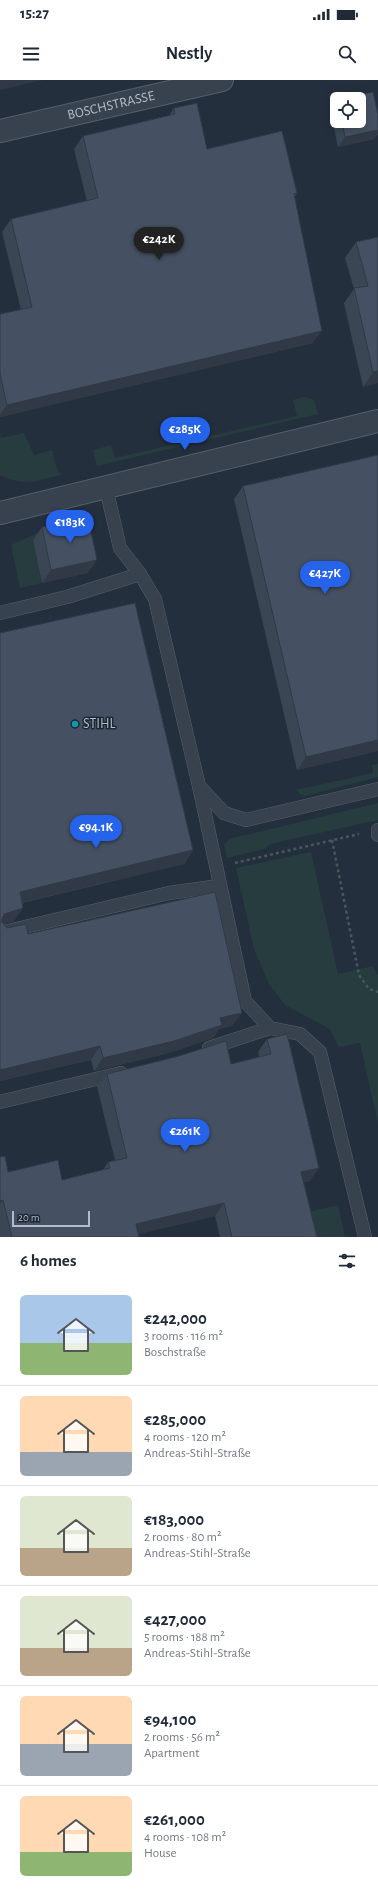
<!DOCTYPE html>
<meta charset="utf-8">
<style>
body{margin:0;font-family:"Alegreya Sans",sans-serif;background:#f2f2f3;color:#1f2937;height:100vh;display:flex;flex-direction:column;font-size:15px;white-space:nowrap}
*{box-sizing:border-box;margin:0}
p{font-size:13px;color:#747a83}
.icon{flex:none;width:22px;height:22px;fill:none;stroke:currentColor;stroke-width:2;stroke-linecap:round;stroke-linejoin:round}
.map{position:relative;height:1157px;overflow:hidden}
.panel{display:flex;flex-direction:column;background:#fff;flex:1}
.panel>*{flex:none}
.buttons{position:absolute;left:330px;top:12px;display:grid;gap:8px}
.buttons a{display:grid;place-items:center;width:36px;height:36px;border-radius:6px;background:#fff;box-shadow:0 2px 10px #0003;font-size:20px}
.scale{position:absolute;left:12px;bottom:10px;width:78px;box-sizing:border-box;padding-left:4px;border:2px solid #b4bcc9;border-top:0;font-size:11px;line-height:14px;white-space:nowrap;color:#b4bcc9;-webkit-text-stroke:3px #1d2633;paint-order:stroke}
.price{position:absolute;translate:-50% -34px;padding:0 9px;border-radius:14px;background:#2563eb;color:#fff;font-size:13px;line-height:26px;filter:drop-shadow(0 1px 2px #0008)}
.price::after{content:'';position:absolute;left:50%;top:24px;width:12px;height:9px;margin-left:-6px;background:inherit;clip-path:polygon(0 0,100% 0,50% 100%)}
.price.current{background:#222;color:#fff}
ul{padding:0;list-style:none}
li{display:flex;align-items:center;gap:12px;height:100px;padding:0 20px}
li+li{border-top:1px solid #e0e1e3}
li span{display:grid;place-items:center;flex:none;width:112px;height:80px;border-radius:6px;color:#555}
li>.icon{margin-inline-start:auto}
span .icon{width:48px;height:48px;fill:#fffc;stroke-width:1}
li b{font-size:17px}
h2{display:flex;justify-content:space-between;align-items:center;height:48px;padding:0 20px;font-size:17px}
.status{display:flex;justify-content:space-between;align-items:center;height:28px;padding:0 20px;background:#fff;direction:ltr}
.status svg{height:11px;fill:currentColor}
header{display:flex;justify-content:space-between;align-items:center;height:52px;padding:0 20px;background:#fff;font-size:18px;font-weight:600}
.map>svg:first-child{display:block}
</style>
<div class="status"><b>15:27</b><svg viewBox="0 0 49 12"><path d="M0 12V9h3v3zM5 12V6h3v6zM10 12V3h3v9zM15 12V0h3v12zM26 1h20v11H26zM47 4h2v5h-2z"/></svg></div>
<header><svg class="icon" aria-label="menu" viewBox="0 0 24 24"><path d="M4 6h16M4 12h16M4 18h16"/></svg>Nestly<svg class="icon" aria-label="search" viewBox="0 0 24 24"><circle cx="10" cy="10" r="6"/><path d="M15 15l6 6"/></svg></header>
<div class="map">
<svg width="378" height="1157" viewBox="0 0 378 1157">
<rect width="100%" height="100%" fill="#242f3e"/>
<!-- green -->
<g fill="#263c3f">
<polygon points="304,317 314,320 318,334 97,386 93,370 111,365 115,378 297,336 293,320"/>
<path d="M 0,353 L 1,358 L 24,353 L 34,375 L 52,370 L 56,386 L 61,395 C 35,401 25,407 0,395 Z"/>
<polygon points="46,449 33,460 42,503 20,508 11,465"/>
<polygon points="378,684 378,697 305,716 300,714 296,710 373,693 372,685"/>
<polygon points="378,723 378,740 270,764 265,769 227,778 224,765 229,759"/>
<polygon points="311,772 338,894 373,886 378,896 378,1044 360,963 339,967 330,949 285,925 269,904 254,869 236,788"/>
<polygon points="338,1125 345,1157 305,1157 299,1134"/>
</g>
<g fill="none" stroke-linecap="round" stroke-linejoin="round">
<!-- service casing -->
<g stroke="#565f6c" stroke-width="14">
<g id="service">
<polyline points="106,408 120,468 140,494 155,519 199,706 224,733 246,740 378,709"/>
<polyline points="0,533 67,517 140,494"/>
<polyline points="199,706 245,921 270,948 300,954 320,972 365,1157"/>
<polyline points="378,750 378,755"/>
<polyline points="0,853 169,813 219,806"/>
<polyline points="209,968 270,948"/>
<polyline points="0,1022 121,993"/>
</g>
</g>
<!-- minor casing -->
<g stroke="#565f6c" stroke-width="24">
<g id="minor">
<path id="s1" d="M 0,51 L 222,0"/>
<polyline points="0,433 378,341"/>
</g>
</g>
<!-- path -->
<g stroke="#44595c" stroke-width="2.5" stroke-dasharray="3 3" stroke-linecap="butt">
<polyline points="332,760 359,895 369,909 378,912"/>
<polyline points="235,783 359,754"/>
</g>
<!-- service -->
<use href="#service" stroke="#38414e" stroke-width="13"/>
<!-- minor -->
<use href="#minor" stroke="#38414e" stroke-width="22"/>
</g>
<!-- wall -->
<g fill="#3b4654">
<polygon points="337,19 337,41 359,41 378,34 378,54 374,59 338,67 330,29"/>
<polygon points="174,28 207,69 297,113 295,117 313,263 0,337 0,234 21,230 2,152 11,139 87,121 74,69 83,56 169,36"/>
<polygon points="378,157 378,303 363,307 344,223 354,209 345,178 356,162"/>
<polygon points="378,375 378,671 297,690 234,419 243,406"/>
<polygon points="42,447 88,493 42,503 33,460"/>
<polygon points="0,553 193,770 184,784 22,823 14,841 4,844 7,848 28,854 232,946 219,949 213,958 165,974 94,991 91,980 0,1001"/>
<polygon points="267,959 310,1101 304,1102 317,1157 220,1157 215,1136 138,1154 139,1157 0,1157 0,1077 8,1092 62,1100 103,1090 108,1082 115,1080 97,1007 107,994 231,984 259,977 258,972"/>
</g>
<!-- shaded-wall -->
<g fill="#303945">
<polygon points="0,0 43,0 0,10"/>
<polygon points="378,50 378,54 374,59 338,67 345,57"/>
<polygon points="322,251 313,263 0,337 0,335 7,325"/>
<polygon points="378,291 378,303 363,307 373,292"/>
<polygon points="97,480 88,493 42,503 51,490"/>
<polygon points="378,660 378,671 297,690 306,677"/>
<polygon points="193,770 184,784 11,825 20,812"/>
<polygon points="23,828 14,841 0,845 4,834"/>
<polygon points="242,933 232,946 219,949 213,958 165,974 94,991 103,978 220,938"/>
<polygon points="100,966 91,980 0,1001 0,990"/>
<polygon points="319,1088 310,1101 292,1105 301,1092"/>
<polygon points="3,1120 0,1124 0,1121"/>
<polygon points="224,1123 215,1136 127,1157 136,1144"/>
</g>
<!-- building -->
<g fill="#455162" stroke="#303945">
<polygon points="373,12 378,34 378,50 345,57 342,41 359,41 359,19 339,19"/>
<polygon points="197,23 207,69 282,51 297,113 294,114 322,251 7,325 0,294 0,234 32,227 11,139 98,118 83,56 175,34 174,28"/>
<polygon points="378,157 378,291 373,292 354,208 368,206 356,162"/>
<polygon points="378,375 378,660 306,677 243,406"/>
<polygon points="88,437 97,480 51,490 42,447"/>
<polygon points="135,523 193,770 20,812 23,828 4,834 1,841 7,848 26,844 28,854 215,812 242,933 220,938 222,945 174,961 103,978 100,966 0,990 0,553"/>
<polygon points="287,954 319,1088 301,1092 317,1157 232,1157 224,1123 136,1144 139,1157 12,1157 3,1120 0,1121 0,1077 5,1076 8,1092 58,1080 62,1100 110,1088 108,1082 127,1078 107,994 179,976 226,961 231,984 271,974 267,959"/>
</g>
<!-- markers -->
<circle fill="#0f9aa8" stroke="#1d2633" stroke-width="1.5" cx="75" cy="644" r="4"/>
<g text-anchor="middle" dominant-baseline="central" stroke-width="3" stroke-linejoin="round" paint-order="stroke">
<!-- street labels -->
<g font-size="14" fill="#b4bcc9" stroke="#1d2633">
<text stroke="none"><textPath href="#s1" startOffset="114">BOSCHSTRASSE</textPath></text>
</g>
<!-- poi labels -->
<g font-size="14" fill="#b4bcc9" stroke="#1d2633" text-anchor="start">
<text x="83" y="644">STIHL</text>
</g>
</g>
</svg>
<div class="buttons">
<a><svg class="icon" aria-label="locate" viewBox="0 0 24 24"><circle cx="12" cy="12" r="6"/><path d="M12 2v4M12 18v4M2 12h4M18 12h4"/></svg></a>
</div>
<div class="scale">20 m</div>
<b class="price current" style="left:159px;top:181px">€242K</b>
<b class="price" style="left:185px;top:371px">€285K</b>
<b class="price" style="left:70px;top:464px">€183K</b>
<b class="price" style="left:325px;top:515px">€427K</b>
<b class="price" style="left:96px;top:769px">€94.1K</b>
<b class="price" style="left:185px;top:1073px">€261K</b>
</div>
<section class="panel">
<h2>6 homes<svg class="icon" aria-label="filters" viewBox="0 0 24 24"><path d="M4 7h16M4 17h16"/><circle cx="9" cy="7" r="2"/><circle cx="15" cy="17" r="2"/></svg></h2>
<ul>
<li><span style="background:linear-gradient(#a9c7e8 60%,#8fb573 0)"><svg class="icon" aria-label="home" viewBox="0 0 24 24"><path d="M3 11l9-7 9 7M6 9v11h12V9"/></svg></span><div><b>€242,000</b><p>3 rooms · 116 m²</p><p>Boschstraße</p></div></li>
<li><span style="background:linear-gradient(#ffd9b3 70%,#9aa5b1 0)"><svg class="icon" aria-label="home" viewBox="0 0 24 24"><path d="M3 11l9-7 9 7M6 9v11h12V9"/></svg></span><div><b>€285,000</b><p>4 rooms · 120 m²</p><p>Andreas-Stihl-Straße</p></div></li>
<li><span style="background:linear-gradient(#dfe7d0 65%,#b9a48a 0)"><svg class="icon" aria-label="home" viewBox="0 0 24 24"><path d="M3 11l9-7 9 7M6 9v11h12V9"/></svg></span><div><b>€183,000</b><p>2 rooms · 80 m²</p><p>Andreas-Stihl-Straße</p></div></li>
<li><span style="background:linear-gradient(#dfe7d0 65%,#b9a48a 0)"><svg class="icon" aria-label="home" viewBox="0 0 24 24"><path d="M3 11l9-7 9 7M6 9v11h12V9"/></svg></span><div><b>€427,000</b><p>5 rooms · 188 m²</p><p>Andreas-Stihl-Straße</p></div></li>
<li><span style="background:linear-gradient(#ffd9b3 60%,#9aa5b1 0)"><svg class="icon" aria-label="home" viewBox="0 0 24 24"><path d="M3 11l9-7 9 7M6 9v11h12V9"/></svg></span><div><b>€94,100</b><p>2 rooms · 56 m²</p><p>Apartment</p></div></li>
<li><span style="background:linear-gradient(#ffd9b3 70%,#8fb573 0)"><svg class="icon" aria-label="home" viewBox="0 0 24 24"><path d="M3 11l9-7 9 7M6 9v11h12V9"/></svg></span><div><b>€261,000</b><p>4 rooms · 108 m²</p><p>House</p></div></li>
</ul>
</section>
